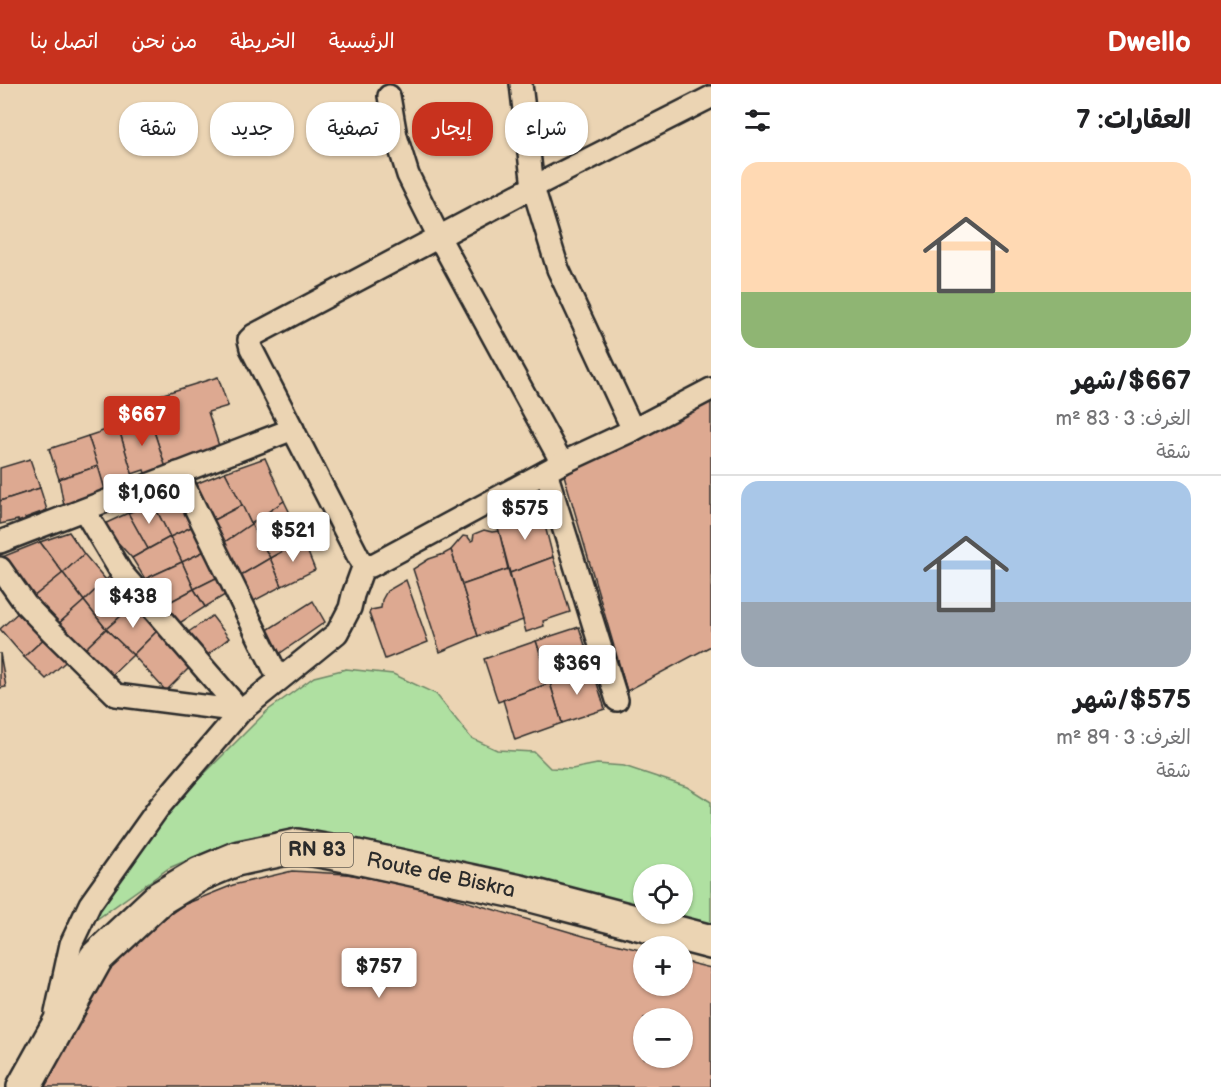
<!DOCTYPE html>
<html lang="ar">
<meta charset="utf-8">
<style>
body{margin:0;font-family:"Balsamiq Sans","Playpen Sans Arabic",sans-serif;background:#f6f6f6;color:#202124;direction:rtl;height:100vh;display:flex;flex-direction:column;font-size:22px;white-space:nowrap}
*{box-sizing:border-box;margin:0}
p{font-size:20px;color:#757577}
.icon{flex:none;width:33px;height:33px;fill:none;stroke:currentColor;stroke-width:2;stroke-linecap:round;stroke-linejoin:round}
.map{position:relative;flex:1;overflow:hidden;direction:ltr}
.side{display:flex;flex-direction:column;background:#fff;width:510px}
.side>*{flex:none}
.banner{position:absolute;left:18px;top:18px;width:570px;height:54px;direction:rtl;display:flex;gap:12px}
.buttons{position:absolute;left:633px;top:780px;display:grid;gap:12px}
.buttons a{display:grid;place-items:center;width:60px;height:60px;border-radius:50%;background:#fff;box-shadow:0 2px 4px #0004;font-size:30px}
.price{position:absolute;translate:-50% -51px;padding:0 14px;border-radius:6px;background:#fff;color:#222;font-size:20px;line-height:39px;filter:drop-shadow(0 2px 3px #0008)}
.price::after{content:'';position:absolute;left:50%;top:36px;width:18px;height:14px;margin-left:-9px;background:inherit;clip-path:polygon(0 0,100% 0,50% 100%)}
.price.selected{background:#c8321e;color:#fff}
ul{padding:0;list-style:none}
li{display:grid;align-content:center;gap:12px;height:318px;padding:0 30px}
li+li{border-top:2px solid #e0e0e0}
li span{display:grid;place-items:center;height:186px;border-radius:18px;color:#555}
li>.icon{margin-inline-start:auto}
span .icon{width:108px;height:108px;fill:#fffc;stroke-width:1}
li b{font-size:26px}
h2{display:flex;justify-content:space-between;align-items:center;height:72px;padding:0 30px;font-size:26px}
.tag{padding:0 21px;border-radius:24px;background:#fff;box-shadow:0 2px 4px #0004;font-size:21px;line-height:54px}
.tag.selected{background:#c8321e;color:#fff}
header{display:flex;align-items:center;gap:36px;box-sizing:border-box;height:84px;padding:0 30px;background:#c8321e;color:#fff}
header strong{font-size:28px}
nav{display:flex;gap:33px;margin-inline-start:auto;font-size:21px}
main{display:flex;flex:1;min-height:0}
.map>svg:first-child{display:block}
</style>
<header>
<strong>Dwello</strong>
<nav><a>الرئيسية</a><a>الخريطة</a><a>من نحن</a><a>اتصل بنا</a></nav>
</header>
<main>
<section class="side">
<h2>العقارات: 7<svg class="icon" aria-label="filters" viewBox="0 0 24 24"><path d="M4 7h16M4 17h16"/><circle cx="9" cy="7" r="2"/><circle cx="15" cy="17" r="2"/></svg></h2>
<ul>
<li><span style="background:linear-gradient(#ffd9b3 70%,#8fb573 0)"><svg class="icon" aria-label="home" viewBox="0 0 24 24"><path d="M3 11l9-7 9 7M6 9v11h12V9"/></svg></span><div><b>$667/شهر</b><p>الغرف: 3 · 83 m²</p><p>شقة</p></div></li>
<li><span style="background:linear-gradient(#a9c7e8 65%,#9aa5b1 0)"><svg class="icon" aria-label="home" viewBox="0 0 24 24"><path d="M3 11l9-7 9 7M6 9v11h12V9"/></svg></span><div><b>$575/شهر</b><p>الغرف: 3 · 89 m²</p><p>شقة</p></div></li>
</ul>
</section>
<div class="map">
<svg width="711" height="1003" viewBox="0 0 711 1003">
<rect width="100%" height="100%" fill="#ebd4b3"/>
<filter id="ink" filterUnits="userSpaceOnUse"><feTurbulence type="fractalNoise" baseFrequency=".0167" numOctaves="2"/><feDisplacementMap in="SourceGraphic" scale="12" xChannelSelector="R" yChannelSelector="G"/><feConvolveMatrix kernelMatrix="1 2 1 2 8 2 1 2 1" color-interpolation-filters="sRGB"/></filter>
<g filter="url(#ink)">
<!-- green -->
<polygon fill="#afe0a1" stroke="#6d8666" stroke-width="1.5" points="346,585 393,590 436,610 471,654 497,666 534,668 550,684 572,685 597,680 624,682 687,703 711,718 711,842 661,830 682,830 682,790 644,790 643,825 344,753 275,748 235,756 169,784 97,835 100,818 155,739 267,627 314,593"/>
<!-- building -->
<g fill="#dda991" stroke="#2b2b2b" stroke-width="1.5" fill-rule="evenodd">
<polygon points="218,293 228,322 208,328 220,365 165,382 144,316"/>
<polygon points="711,312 711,562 627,607 564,391"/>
<polygon points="149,332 167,387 146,392 144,386 132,390 118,342"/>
<polygon points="118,342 135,399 106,409 88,352"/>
<polygon points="88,352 98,382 59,395 49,365"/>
<polygon points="265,374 284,417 251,440 225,388"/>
<polygon points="30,375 40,404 0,417 0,384"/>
<polygon points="98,382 106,409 64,422 59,395"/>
<polygon points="225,388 242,421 206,440 188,403"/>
<polygon points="40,404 47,426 25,434 26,437 19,439 18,436 0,440 0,417"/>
<polygon points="182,410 198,440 170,453 153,419"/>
<polygon points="284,417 303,456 270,474 251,440"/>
<polygon points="153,419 170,453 148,465 128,429"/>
<polygon points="242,421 251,440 219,462 206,440"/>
<polygon points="541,426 553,473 510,489 497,440"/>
<polygon points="128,429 148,465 132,474 102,441"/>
<polygon points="198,440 209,465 182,478 170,453"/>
<polygon points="251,440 270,474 236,494 219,462"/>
<polygon points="484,446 492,448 499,447 508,485 462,501 451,466 463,452 468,453 471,457 473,456 474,450"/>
<polygon points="69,448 84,470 63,489 40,458"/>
<polygon points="170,453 182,478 145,495 132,474"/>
<polygon points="303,456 315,486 282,502 270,474"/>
<polygon points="40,458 63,489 32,514 2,473"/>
<polygon points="209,465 222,491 194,505 182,478"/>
<polygon points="451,466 478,552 440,568 413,485 429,475 444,470"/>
<polygon points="84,470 106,496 84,517 63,489"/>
<polygon points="553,473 570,528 543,537 544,542 526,548 510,489"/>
<polygon points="270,474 282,502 248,520 236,494"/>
<polygon points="182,478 194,505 164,521 145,495"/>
<polygon points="508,485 523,536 478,552 462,501"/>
<polygon points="63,489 84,517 56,542 32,514"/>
<polygon points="222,491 230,508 205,523 194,505"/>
<polygon points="109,493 135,520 106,545 84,517"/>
<polygon points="406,496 428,558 385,575 369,529 371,526 381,524 382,516 387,507"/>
<polygon points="194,505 205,523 178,540 164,521"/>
<polygon points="84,517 106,545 82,568 56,542"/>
<polygon points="313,517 325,538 276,572 261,550"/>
<polygon points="135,520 159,545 133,571 106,545"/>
<polygon points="22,525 48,551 24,573 0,545"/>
<polygon points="212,532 229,554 205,573 184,551"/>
<polygon points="579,543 593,586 550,599 536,557"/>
<polygon points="106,545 133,571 109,594 82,568"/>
<polygon points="159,545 192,581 166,607 133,571"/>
<polygon points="48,551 71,573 46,595 24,573"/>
<polygon points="536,557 550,599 498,618 484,575"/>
<polygon points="0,569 6,603 0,604"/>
<polygon points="593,586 605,625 562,639 550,599"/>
<polygon points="550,599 562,639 515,656 503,616"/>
<path d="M 292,787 L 347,790 L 417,803 L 587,853 L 644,867 L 644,902 L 682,902 L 682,877 L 711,884 L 711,1003 L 34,1003 L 103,893 L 132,858 L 183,821 L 233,801 ZM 644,934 L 682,934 L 682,974 L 644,974 Z"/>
</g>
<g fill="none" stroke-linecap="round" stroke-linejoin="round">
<!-- minor casing -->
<g stroke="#2b2b2b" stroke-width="26">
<g id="minor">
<polyline points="521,0 533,103 558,185 633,346"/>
<polyline points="389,12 396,52 408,91 439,153 562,379"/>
<polyline points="711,13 533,103 254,251 249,256 251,264 359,474 364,481 371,482 562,379 633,346 711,305"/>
<polyline points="546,388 617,616"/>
<polyline points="178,389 279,595"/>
<polyline points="84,426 121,488 241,627"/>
<polyline points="0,458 293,345"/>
<polyline points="0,484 26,521 50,546 116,611 241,627"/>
<polyline points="56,929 71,860 90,820 159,723 241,627 337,549 350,524 353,511 364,481"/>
</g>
</g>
<!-- primary casing -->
<g stroke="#2b2b2b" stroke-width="38">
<polyline id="primary" points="24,1003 96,874 160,814 200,790 236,775 297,762 357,773 520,808 711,858"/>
</g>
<!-- minor -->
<use href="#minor" stroke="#ebd4b3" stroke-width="21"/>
<!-- primary -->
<use href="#primary" stroke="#ebd4b3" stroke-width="33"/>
</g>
</g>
<g text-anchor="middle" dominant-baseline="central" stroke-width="5" stroke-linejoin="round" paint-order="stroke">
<!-- shield labels -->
<rect fill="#ebd4b3" stroke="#655e54" stroke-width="1.5" x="281" y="749" width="72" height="34" rx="4.5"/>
<g font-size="20" font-weight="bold" fill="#2b2b2b">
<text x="317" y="766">RN 83</text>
</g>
<!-- street labels -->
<g font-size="21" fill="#2b2b2b" stroke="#ebd4b3">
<text transform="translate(441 791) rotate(12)">Route de Biskra</text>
</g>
</g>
</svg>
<div class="buttons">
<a><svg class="icon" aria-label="locate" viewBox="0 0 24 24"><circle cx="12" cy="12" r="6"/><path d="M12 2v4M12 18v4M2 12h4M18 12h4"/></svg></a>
<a>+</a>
<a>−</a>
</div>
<b class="price selected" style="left:142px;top:363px">$667</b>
<b class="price" style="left:149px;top:441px">$1,060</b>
<b class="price" style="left:525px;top:457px">$575</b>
<b class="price" style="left:293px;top:479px">$521</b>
<b class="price" style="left:133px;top:545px">$438</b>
<b class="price" style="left:577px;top:612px">$369</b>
<b class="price" style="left:379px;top:915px">$757</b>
<div class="banner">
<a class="tag">شراء</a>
<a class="tag selected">إيجار</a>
<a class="tag">تصفية</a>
<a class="tag">جديد</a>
<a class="tag">شقة</a>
</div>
</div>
</main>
